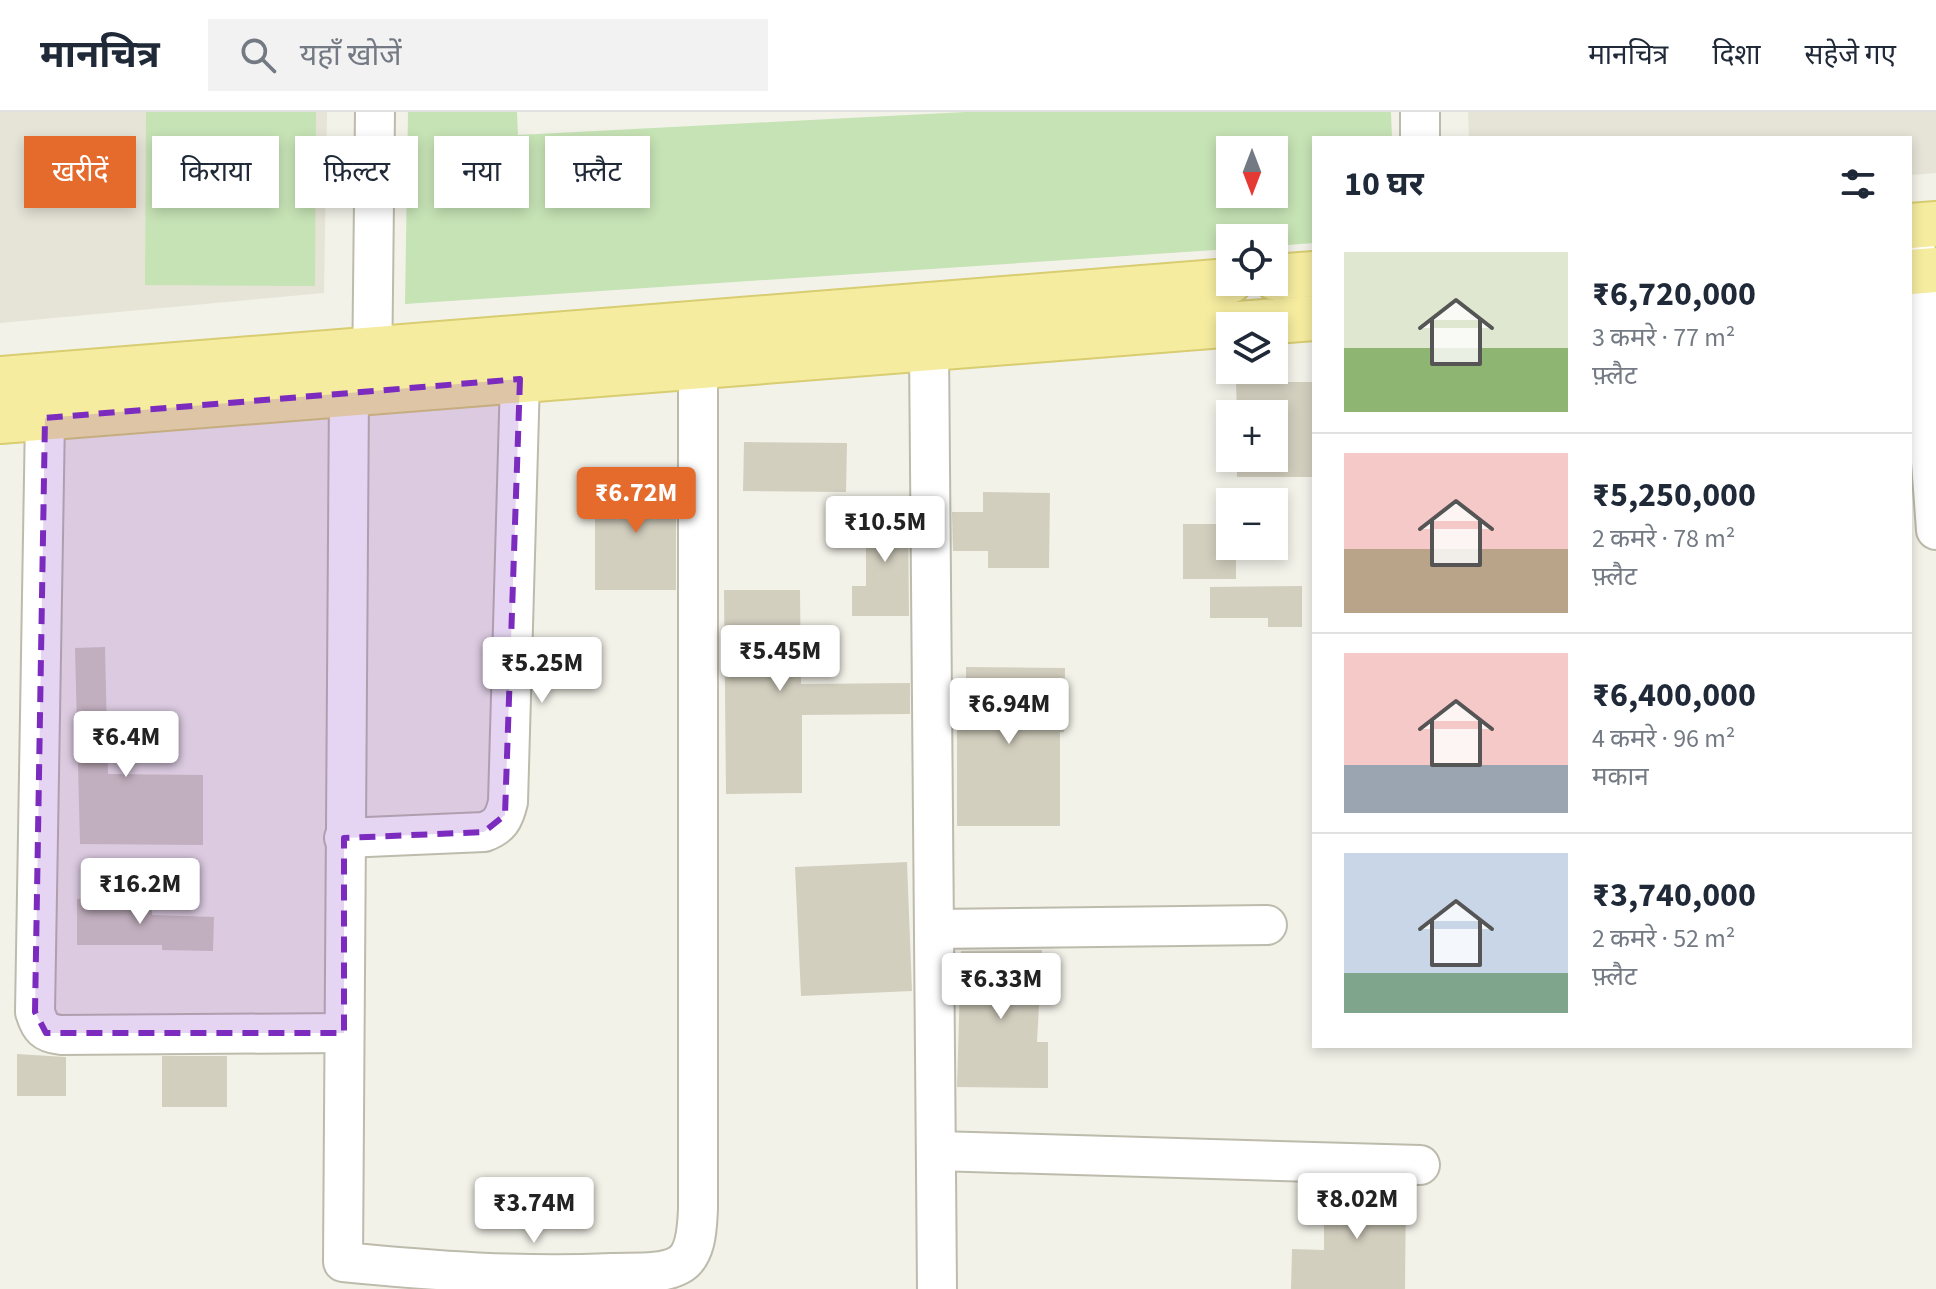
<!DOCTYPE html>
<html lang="hi">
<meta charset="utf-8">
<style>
body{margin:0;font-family:"Source Sans 3","Noto Sans Devanagari",sans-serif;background:#f2f2f3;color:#1f2937;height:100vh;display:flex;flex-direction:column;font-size:30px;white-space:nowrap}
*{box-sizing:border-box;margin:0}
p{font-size:26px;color:#747a83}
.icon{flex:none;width:44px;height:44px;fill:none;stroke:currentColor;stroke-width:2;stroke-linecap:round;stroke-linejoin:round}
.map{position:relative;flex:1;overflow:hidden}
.panel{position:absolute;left:1312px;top:24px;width:600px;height:912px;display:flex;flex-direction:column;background:#fff;border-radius:0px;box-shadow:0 4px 12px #0003}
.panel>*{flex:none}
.top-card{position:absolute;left:24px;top:24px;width:760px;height:72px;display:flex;gap:16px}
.needle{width:52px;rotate:180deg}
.tools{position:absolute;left:1216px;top:24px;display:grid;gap:16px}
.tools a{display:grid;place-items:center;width:72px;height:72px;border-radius:0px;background:#fff;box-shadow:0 4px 12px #0003;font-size:40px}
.price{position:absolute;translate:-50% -68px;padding:0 18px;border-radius:8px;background:#fff;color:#222;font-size:26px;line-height:52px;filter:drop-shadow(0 2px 4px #0008)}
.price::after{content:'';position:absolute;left:50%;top:48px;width:24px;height:18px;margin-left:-12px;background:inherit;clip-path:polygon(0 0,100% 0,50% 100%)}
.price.selected{background:#e56b2d;color:#fff}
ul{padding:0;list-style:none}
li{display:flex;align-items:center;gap:24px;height:200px;padding:0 32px}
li+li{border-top:2px solid #e0e1e3}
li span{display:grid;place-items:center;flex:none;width:224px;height:160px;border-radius:0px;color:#555}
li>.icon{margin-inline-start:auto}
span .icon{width:96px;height:96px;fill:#fffc;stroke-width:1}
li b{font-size:34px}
h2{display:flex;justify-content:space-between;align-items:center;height:96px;padding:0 32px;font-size:34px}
.chip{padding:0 28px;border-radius:0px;background:#fff;box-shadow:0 4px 12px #0003;font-size:28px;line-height:72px}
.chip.selected{background:#e56b2d;color:#fff}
header{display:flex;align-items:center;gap:48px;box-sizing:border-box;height:112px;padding:0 40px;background:#fff;border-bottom:2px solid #e0e1e3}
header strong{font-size:38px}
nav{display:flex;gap:44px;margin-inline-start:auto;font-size:28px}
.search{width:560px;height:72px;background:#f2f2f3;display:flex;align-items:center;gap:20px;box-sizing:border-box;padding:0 28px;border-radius:0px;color:#747a83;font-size:30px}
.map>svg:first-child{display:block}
</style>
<header>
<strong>मानचित्र</strong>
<div class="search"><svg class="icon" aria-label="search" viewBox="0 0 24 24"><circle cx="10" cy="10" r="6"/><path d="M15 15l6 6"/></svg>यहाँ खोजें</div>
<nav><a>मानचित्र</a><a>दिशा</a><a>सहेजे गए</a></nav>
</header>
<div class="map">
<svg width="1936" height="1177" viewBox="0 0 1936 1177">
<rect width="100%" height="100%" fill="#f3f2e9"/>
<!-- residential -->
<g fill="#e6e4d7">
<polygon points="0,0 327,0 324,181 0,211"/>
<polygon points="1468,0 1936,0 1936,61 1910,63 1910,26 1469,26"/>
</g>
<!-- green -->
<g fill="#c6e3b5" fill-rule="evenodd">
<polygon points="146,0 316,0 315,174 145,173"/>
<path d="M 408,0 L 517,0 L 518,23 L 965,0 L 1391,0 L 1392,26 L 1314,26 L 1314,131 L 1274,134 L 1274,126 L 1230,126 L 1230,137 L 405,192 ZM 1230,38 L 1274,38 L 1274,82 L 1230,82 Z"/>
</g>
<!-- building -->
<g fill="#d3cfbf">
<polygon points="1236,270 1314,270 1314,365 1237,365 1237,346 1274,346 1274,302 1237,302"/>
<polygon points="744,330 847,331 846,380 743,379"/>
<rect x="595" y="368" width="81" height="110"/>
<polygon points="983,380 1050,381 1049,456 988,456 988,439 953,439 952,400 983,400"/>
<polygon points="866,393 908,393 909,504 852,504 852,474 866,474"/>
<polygon points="1183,412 1230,412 1230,434 1236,434 1236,467 1183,467"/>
<polygon points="1302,474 1302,515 1268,515 1268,506 1210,506 1210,475"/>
<polygon points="724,478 800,478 801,572 910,571 910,602 802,603 802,681 726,682"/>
<polygon points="105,535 108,662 203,663 203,733 80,732 75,536"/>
<polygon points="966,555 1065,556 1064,620 1060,620 1060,714 957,714 957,602 954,602 954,571 966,571"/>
<polygon points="907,750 912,879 801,884 795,755"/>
<polygon points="77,787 152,787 152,803 214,805 213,839 162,838 162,833 77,833"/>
<polygon points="1042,838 1037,930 1048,930 1048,976 957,975 961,839"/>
<polygon points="17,942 66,945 66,984 17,984"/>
<rect x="162" y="944" width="65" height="51"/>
<polygon points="1324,1072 1406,1075 1405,1177 1291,1177 1292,1137 1324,1138"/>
</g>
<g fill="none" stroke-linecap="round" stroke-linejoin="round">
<!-- minor casing -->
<g stroke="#bdbbac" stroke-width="42">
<g id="minor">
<polyline points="1420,0 1420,26"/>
<polyline points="1915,129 1936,418"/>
<polyline points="929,235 937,1177"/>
<polyline points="372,267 375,0"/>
<path d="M 349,280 L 343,1150 C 434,1159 522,1165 612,1161 C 633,1160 661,1163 679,1153 C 697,1143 697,1115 698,1097 L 698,253"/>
<path d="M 45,306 L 35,900 C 40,916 44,921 61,923 L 344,921"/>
<path d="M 344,726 L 484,720 C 500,714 504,707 508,690 L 520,267"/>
<polyline points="934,817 1267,813"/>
<polyline points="936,1039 1420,1053"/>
</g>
</g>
<!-- major casing -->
<g stroke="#d8cd71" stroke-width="48">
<g id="major">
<polyline points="1910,114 1936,112"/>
<polyline points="1910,160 1936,158"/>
<polyline points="1274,165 1314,162"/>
<polyline points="0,267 1230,169"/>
<polyline points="0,309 1314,206"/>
</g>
</g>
<!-- minor -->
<use href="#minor" stroke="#fff" stroke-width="38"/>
<!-- major -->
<use href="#major" stroke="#f5eca0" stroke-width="44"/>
</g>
<!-- marked area -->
<path fill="#7b2cbf" fill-opacity="0.2" stroke="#7b2cbf" stroke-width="6" stroke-dasharray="16 10" stroke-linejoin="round" d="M 520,267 L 505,703 L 484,720 L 344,726 L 344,921 L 46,921 L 35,900 L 45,306 Z"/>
</svg>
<div class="tools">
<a><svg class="needle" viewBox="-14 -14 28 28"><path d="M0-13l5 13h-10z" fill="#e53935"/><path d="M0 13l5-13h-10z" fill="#747a83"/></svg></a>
<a><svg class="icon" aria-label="locate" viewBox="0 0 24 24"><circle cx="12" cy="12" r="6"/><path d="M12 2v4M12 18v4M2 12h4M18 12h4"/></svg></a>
<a><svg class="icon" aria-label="layers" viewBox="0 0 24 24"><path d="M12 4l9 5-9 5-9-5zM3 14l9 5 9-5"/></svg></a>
<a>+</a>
<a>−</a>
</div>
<b class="price selected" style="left:636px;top:423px">₹6.72M</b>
<b class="price" style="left:885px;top:452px">₹10.5M</b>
<b class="price" style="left:780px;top:581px">₹5.45M</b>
<b class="price" style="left:542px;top:593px">₹5.25M</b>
<b class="price" style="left:1009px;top:634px">₹6.94M</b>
<b class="price" style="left:126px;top:667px">₹6.4M</b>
<b class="price" style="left:140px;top:814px">₹16.2M</b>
<b class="price" style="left:1001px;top:909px">₹6.33M</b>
<b class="price" style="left:1357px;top:1129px">₹8.02M</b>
<b class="price" style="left:534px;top:1133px">₹3.74M</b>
<div class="top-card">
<a class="chip selected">खरीदें</a>
<a class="chip">किराया</a>
<a class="chip">फ़िल्टर</a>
<a class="chip">नया</a>
<a class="chip">फ़्लैट</a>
</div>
<section class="panel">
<h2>10 घर<svg class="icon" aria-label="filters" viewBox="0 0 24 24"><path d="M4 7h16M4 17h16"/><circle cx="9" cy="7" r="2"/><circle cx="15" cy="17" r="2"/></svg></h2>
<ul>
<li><span style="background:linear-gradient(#dfe7d0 60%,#8fb573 0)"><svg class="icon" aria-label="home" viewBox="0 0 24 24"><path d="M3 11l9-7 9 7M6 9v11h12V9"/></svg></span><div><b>₹6,720,000</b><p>3 कमरे · 77 m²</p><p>फ़्लैट</p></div></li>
<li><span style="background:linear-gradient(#f6c9c9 60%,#b9a48a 0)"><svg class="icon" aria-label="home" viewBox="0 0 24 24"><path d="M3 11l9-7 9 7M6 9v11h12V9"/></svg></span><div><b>₹5,250,000</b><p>2 कमरे · 78 m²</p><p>फ़्लैट</p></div></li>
<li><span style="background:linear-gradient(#f6c9c9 70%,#9aa5b1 0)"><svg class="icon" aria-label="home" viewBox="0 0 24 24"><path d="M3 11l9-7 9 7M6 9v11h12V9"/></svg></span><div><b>₹6,400,000</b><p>4 कमरे · 96 m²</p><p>मकान</p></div></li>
<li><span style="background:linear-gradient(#c9d6e8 75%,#7fa58c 0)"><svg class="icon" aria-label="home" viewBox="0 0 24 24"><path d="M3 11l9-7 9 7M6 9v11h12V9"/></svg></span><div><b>₹3,740,000</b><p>2 कमरे · 52 m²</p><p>फ़्लैट</p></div></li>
</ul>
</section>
</div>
